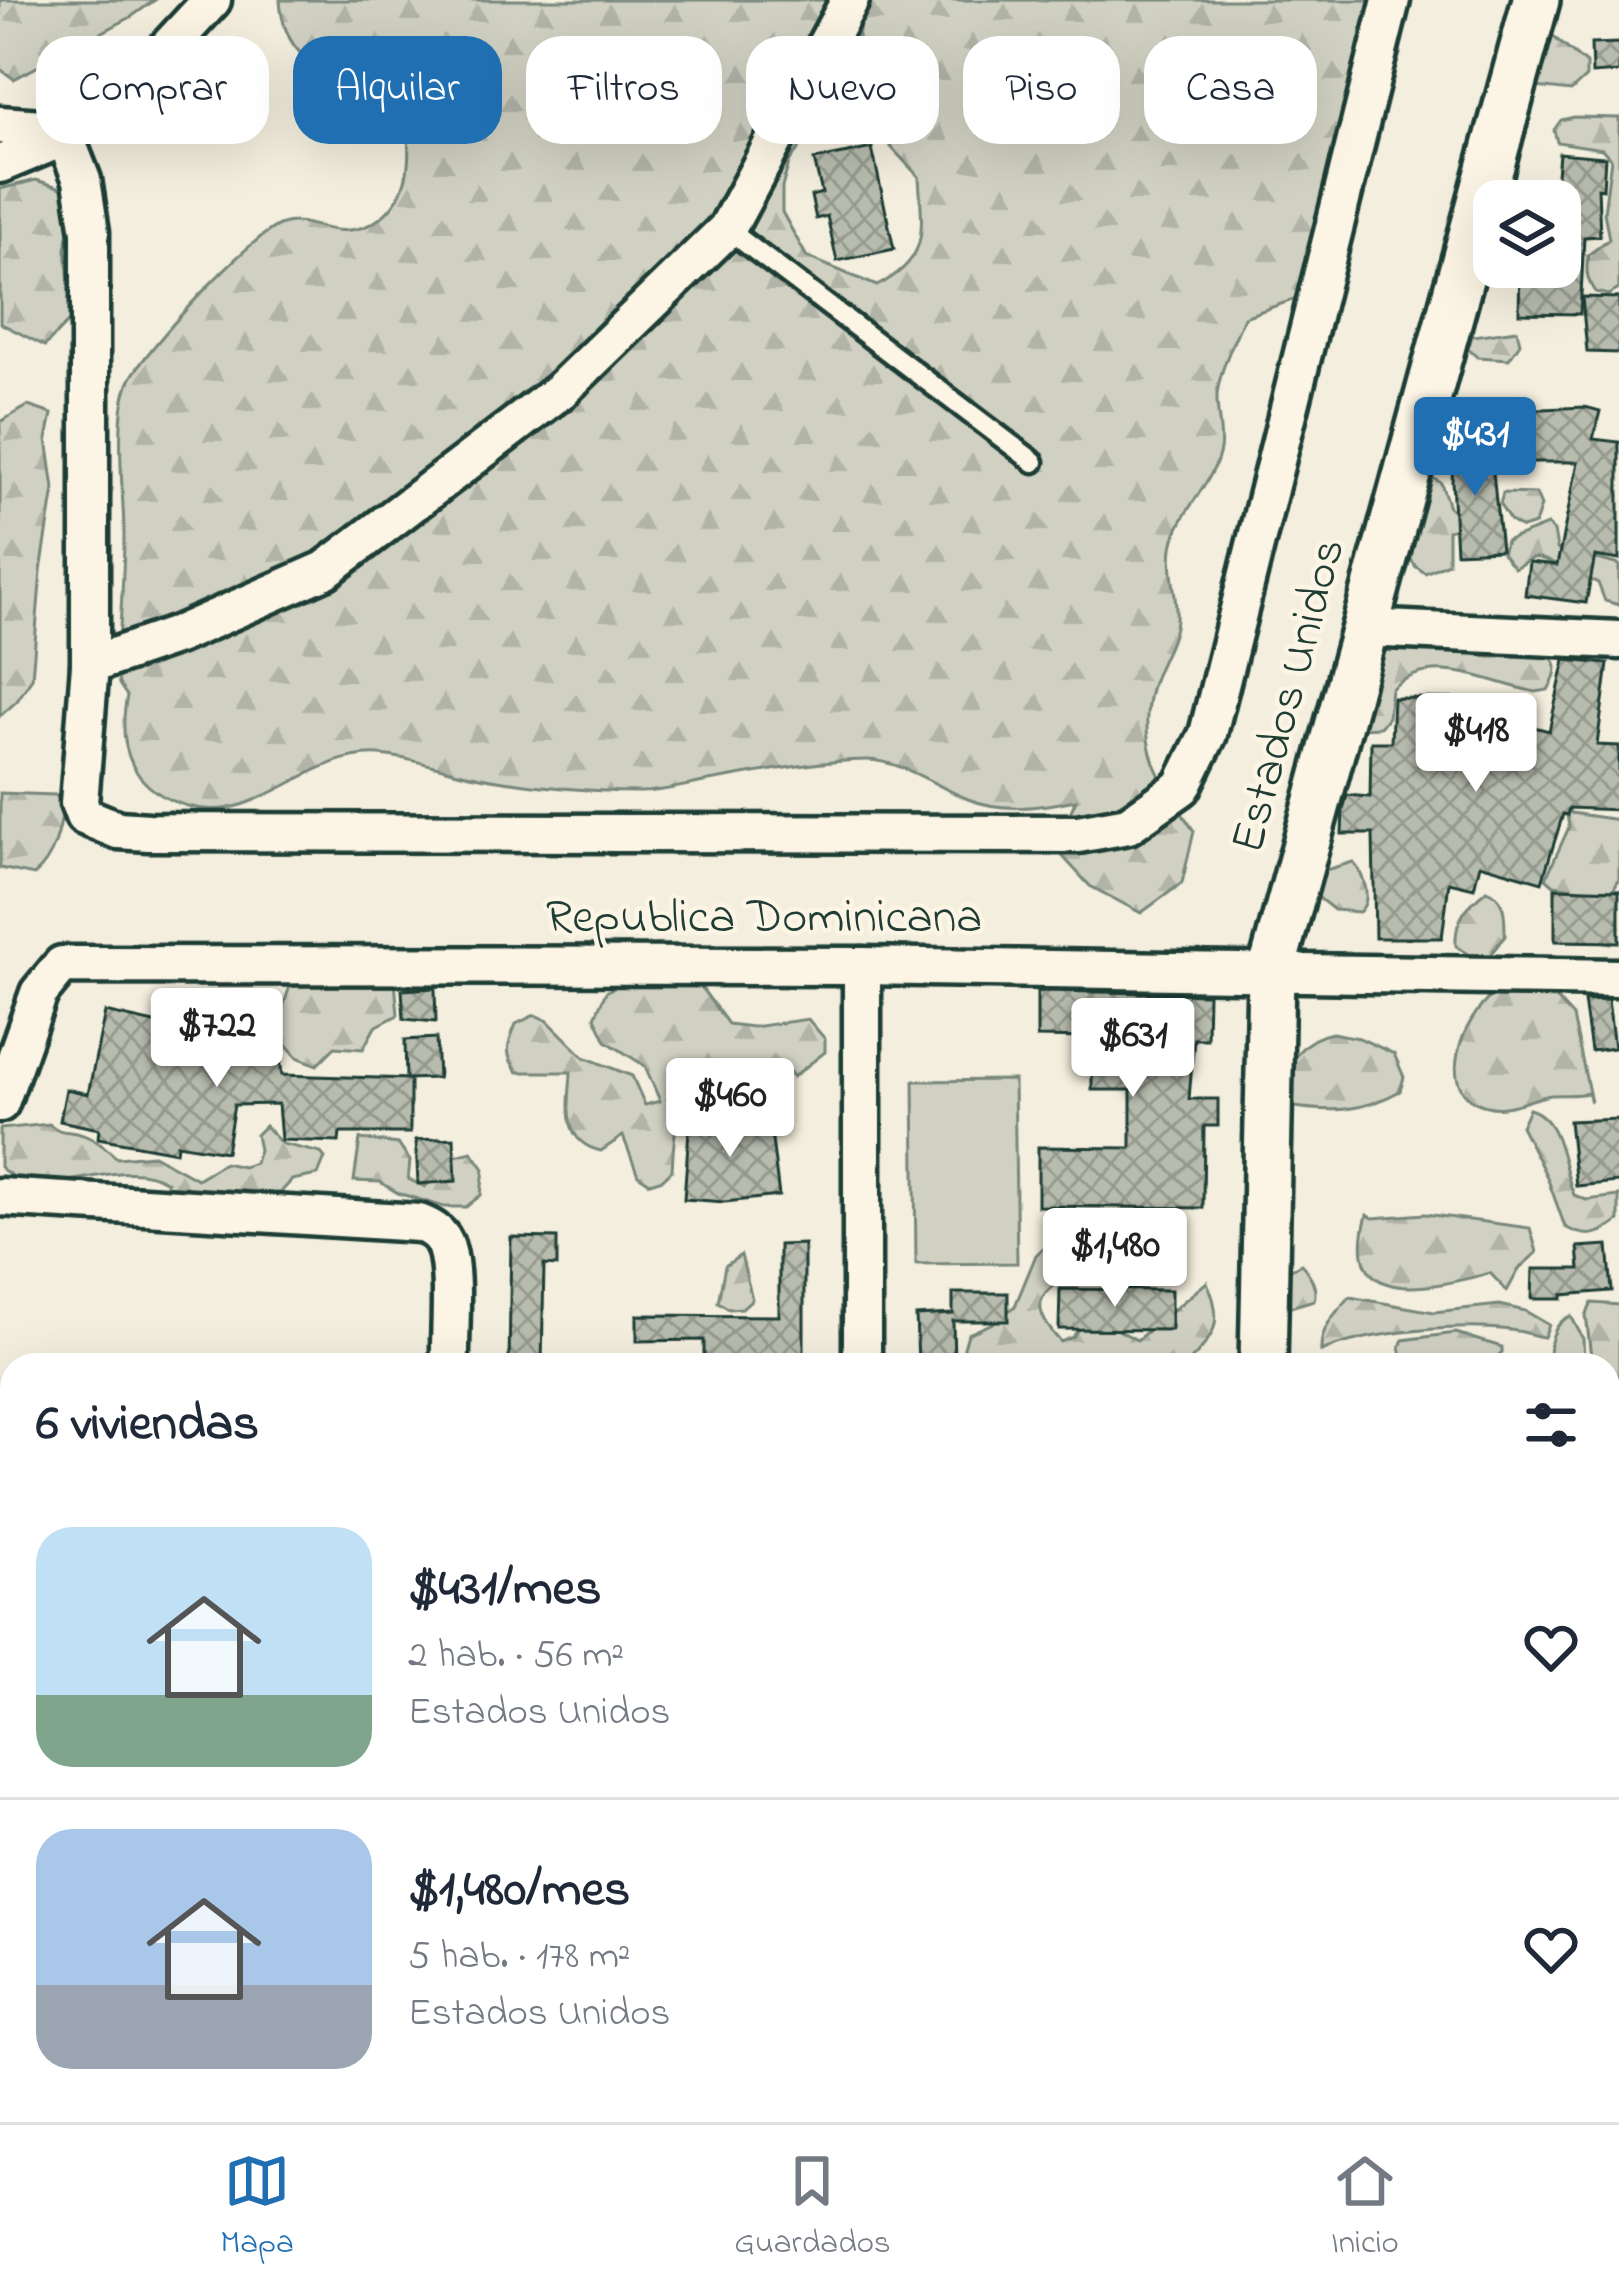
<!DOCTYPE html>
<html lang="es">
<meta charset="utf-8">
<style>
body{margin:0;font-family:"Indie Flower",sans-serif;background:#f6f6f7;color:#1f2937;height:100vh;display:flex;flex-direction:column;font-size:45px;white-space:nowrap}
*{box-sizing:border-box;margin:0}
p{font-size:39px;color:#747a83}
.icon{flex:none;width:66px;height:66px;fill:none;stroke:currentColor;stroke-width:2;stroke-linecap:round;stroke-linejoin:round}
.map{position:relative;flex:1;overflow:hidden}
.side{position:absolute;left:0px;top:1353px;width:1620px;height:771px;display:flex;flex-direction:column;background:#fff;border-radius:36px 36px 0 0;box-shadow:0 12px 48px #0002}
.side>*{flex:none}
.top-card{position:absolute;left:36px;top:36px;width:1548px;height:108px;display:flex;gap:24px}
.controls{position:absolute;left:1473px;top:180px;display:grid;gap:24px}
.controls a{display:grid;place-items:center;width:108px;height:108px;border-radius:24px;background:#fff;box-shadow:0 12px 48px #0002;font-size:60px}
.price{position:absolute;translate:-50% -102px;padding:0 27px;border-radius:12px;background:#fff;color:#222;font-size:39px;line-height:78px;filter:drop-shadow(0 3px 6px #0008)}
.price::after{content:'';position:absolute;left:50%;top:72px;width:36px;height:27px;margin-left:-18px;background:inherit;clip-path:polygon(0 0,100% 0,50% 100%)}
.price.current{background:#1f6fb2;color:#fff}
ul{padding:0;list-style:none}
li{display:flex;align-items:center;gap:36px;height:300px;padding:0 36px}
li+li{border-top:3px solid #e0e1e3}
li span{display:grid;place-items:center;flex:none;width:336px;height:240px;border-radius:36px;color:#555}
li>.icon{margin-inline-start:auto}
span .icon{width:144px;height:144px;fill:#fffc;stroke-width:1}
li b{font-size:51px}
h2{display:flex;justify-content:space-between;align-items:center;height:144px;padding:0 36px;font-size:51px}
.tag{padding:0 42px;border-radius:36px;background:#fff;box-shadow:0 12px 48px #0002;font-size:42px;line-height:108px}
.tag.current{background:#1f6fb2;color:#fff}
.tab-bar{display:flex;justify-content:space-around;align-items:center;height:168px;border-top:3px solid #e0e1e3;background:#fff;font-size:33px;color:#747a83}
.tab-bar a{display:grid;justify-items:center;gap:6px}
.tab-bar .current{color:#1f6fb2}
.map>svg:first-child{display:block}
</style>
<div class="map">
<svg width="1619" height="2122" viewBox="0 0 1619 2122">
<defs>
<pattern id="forest-firs" width="22" height="20" patternUnits="userSpaceOnUse" patternTransform="scale(3)"><rect width="22" height="20" fill="#d0d1c2"/><path d="M5 1l3.5 6h-7zM16 11l3.5 6h-7z" fill="#b2b4a7"/></pattern>
<pattern id="building-cross-hatch" width="8" height="8" patternUnits="userSpaceOnUse" patternTransform="scale(3)"><rect width="8" height="8" fill="#b8bcae"/><path d="M0 0l8 8M0 8l8-8" fill="none" stroke="#959a8e"/></pattern>
</defs>
<rect width="100%" height="100%" fill="#f3eede"/>
<filter id="ink" filterUnits="userSpaceOnUse"><feTurbulence type="fractalNoise" baseFrequency=".00833" numOctaves="2"/><feDisplacementMap in="SourceGraphic" scale="24" xChannelSelector="R" yChannelSelector="G"/><feConvolveMatrix kernelMatrix="1 2 1 2 8 2 1 2 1" color-interpolation-filters="sRGB"/></filter>
<g filter="url(#ink)">
<!-- forest -->
<g fill="url(#forest-firs)" stroke="#78877b" stroke-width="3">
<polygon points="0,0 155,0 131,17 14,79 0,69"/>
<path d="M 280,0 L 857,0 L 818,121 L 789,163 L 782,187 L 782,212 L 807,257 L 877,286 C 931,258 922,230 919,177 L 863,117 L 851,94 L 861,14 L 869,0 L 1402,0 L 1400,54 L 1366,156 L 1367,182 L 1351,233 L 1307,295 L 1244,317 C 1234,342 1220,368 1217,395 C 1216,413 1223,432 1220,450 C 1214,482 1184,506 1174,539 C 1166,566 1178,593 1176,620 C 1174,643 1157,666 1151,689 C 1136,749 1162,784 1194,831 L 1182,883 L 1141,913 L 1090,886 L 1054,847 L 1076,800 C 1040,807 1004,813 968,799 C 937,787 901,760 867,760 C 813,761 756,773 704,782 C 683,786 661,792 641,792 C 588,792 501,784 450,770 C 426,764 404,757 379,755 C 309,751 260,824 191,807 C 133,792 116,750 127,696 L 119,684 L 117,671 C 120,625 124,579 124,534 C 124,495 113,414 130,380 C 145,350 252,233 282,224 C 301,218 317,228 335,230 C 376,234 404,204 408,165 C 412,126 399,82 358,70 C 341,66 319,67 305,57 C 288,44 281,20 280,0 Z"/>
<polygon points="1544,29 1586,64 1586,77 1571,91 1527,86"/>
<path d="M 1574,117 L 1619,118 L 1619,289 L 1608,295 L 1595,292 C 1586,279 1586,270 1588,255 L 1609,239 L 1604,212 L 1611,159 L 1602,149 L 1557,142 L 1554,130 L 1561,120 Z"/>
<polygon points="36,180 62,188 72,210 66,249 72,318 45,346 0,323 0,189"/>
<polygon points="1517,330 1520,343 1509,359 1477,357 1468,349 1472,336"/>
<polygon points="28,406 52,414 47,439 54,489 41,571 32,678 17,701 0,716 0,422"/>
<polygon points="1418,469 1441,483 1449,507 1467,524 1448,530 1448,563 1425,573 1415,566 1393,524"/>
<polygon points="1503,493 1536,494 1541,506 1535,524 1522,528 1510,521 1500,505"/>
<path d="M 1547,525 L 1554,531 L 1557,549 L 1567,556 L 1555,569 L 1553,563 C 1528,553 1534,559 1514,568 L 1502,553 L 1506,541 Z"/>
<polygon points="1587,556 1619,565 1619,605 1605,601 1598,583 1587,578"/>
<path d="M 1444,641 C 1458,651 1472,655 1489,656 C 1507,658 1580,636 1548,690 L 1536,692 C 1488,683 1435,651 1391,689 L 1388,717 L 1380,727 L 1361,728 L 1381,652 L 1395,646 Z"/>
<path d="M 0,793 L 55,795 L 64,804 C 60,829 55,858 34,875 L 0,868 Z"/>
<polygon points="1566,808 1571,813 1619,820 1619,879 1611,893 1619,927 1611,943 1605,942 1587,890 1554,885 1546,878 1569,827"/>
<path d="M 1353,862 C 1364,875 1373,900 1359,912 L 1334,910 L 1310,891 L 1322,871 Z"/>
<path d="M 1487,890 C 1506,896 1505,919 1505,936 L 1489,956 L 1475,958 L 1456,946 C 1454,920 1467,905 1487,890 Z"/>
<path d="M 638,973 L 697,982 L 728,1024 L 753,1027 L 808,1019 L 825,1039 L 825,1052 L 793,1077 L 787,1068 L 760,1066 L 725,1086 L 698,1088 C 673,1110 674,1139 672,1170 L 663,1179 L 650,1183 L 638,1175 L 623,1136 L 601,1151 C 559,1142 570,1101 571,1072 L 518,1072 C 503,1054 508,1044 516,1024 L 535,1015 L 548,1021 L 584,1057 L 632,1076 L 645,1105 L 660,1101 L 645,1066 L 606,1041 L 595,1017 L 606,992 Z"/>
<path d="M 1538,979 L 1573,1017 L 1591,1102 L 1588,1093 C 1575,1096 1563,1094 1551,1095 C 1530,1098 1509,1112 1487,1106 C 1431,1093 1463,1017 1494,994 C 1506,986 1524,983 1538,979 Z"/>
<polygon points="292,980 395,982 398,1015 375,1027 363,1049 335,1047 317,1065 297,1057 284,1042 250,1046 242,1035 273,1023 283,1007"/>
<path d="M 1332,1033 L 1359,1038 L 1394,1054 L 1404,1077 L 1400,1091 C 1362,1112 1331,1113 1289,1106 L 1278,1091 C 1291,1062 1298,1040 1332,1033 Z"/>
<path d="M 1529,1109 C 1562,1118 1562,1167 1574,1195 L 1586,1200 L 1619,1196 L 1619,1221 C 1599,1236 1586,1239 1565,1227 L 1547,1177 L 1521,1126 Z"/>
<path d="M 49,1124 C 61,1134 66,1130 80,1134 C 95,1138 106,1148 117,1158 L 153,1155 L 197,1179 L 224,1163 L 243,1167 L 255,1163 L 259,1150 L 256,1135 L 265,1126 L 282,1144 L 321,1153 L 325,1158 L 318,1175 L 292,1180 L 270,1204 L 165,1198 L 167,1182 C 119,1151 44,1209 0,1167 L 0,1129 Z"/>
<polygon points="360,1139 398,1144 410,1161 408,1179 425,1187 451,1157 472,1152 484,1169 481,1195 466,1207 444,1207 398,1193 380,1182 354,1181"/>
<path d="M 1425,1214 L 1530,1228 L 1537,1252 L 1519,1269 L 1507,1291 L 1490,1273 C 1434,1287 1340,1313 1367,1215 L 1373,1218 Z"/>
<path d="M 1168,1217 L 1179,1223 L 1184,1235 L 1172,1241 L 1154,1225 L 1114,1230 C 1107,1238 1104,1248 1098,1255 C 1070,1284 1009,1287 1061,1342 L 1073,1337 L 1080,1326 L 1114,1328 L 1137,1340 L 1207,1282 C 1224,1320 1216,1336 1188,1363 L 959,1365 L 968,1334 L 993,1323 L 1015,1306 L 1036,1255 L 1064,1228 L 1077,1223 L 1102,1225 Z"/>
<polygon points="741,1255 752,1299 742,1308 729,1309 718,1302 725,1266"/>
<path d="M 1301,1264 C 1310,1273 1318,1288 1314,1300 L 1287,1308 L 1283,1273 Z"/>
<path d="M 1350,1297 L 1434,1312 L 1500,1305 L 1525,1311 L 1549,1325 L 1544,1337 C 1534,1336 1526,1332 1517,1331 C 1463,1323 1371,1331 1321,1351 C 1320,1328 1335,1313 1350,1297 Z"/>
<polygon points="1592,1303 1619,1305 1619,1379 1608,1379 1608,1365 1592,1365 1586,1315"/>
<path d="M 1571,1316 L 1583,1339 L 1584,1365 L 1548,1365 C 1549,1347 1552,1322 1571,1316 Z"/>
<polygon points="1456,1333 1502,1347 1502,1352 1488,1365 1404,1365 1400,1347 1403,1340"/>
<polygon points="1392,2112 1528,2112 1527,2122 1399,2122"/>
</g>
<!-- garden -->
<polygon fill="#d0d1c2" stroke="#78877b" stroke-width="3" points="1014,1080 1017,1263 916,1264 914,1081"/>
<!-- building -->
<g fill="url(#building-cross-hatch)" stroke="#1f3d34" stroke-width="3">
<polygon points="1619,43 1619,72 1592,74 1591,44"/>
<polygon points="872,148 894,249 837,261 827,216 816,219 811,196 822,193 814,160"/>
<polygon points="1559,153 1605,157 1603,189 1598,188 1600,236 1584,237 1580,314 1519,313 1520,267 1560,267 1560,185 1556,185"/>
<polygon points="1582,297 1619,298 1619,353 1587,352"/>
<polygon points="1585,407 1600,411 1593,439 1619,442 1619,560 1595,556 1586,603 1525,595 1529,562 1557,565 1578,462 1505,462 1502,411"/>
<polygon points="1454,443 1490,443 1501,550 1456,552 1452,481"/>
<polygon points="1565,660 1608,664 1597,745 1619,746 1619,810 1569,808 1567,815 1563,814 1542,882 1480,864 1474,888 1449,882 1442,938 1375,938 1373,834 1342,834 1343,810 1347,795 1370,797 1371,742 1391,742 1393,698 1500,699 1500,718 1549,731"/>
<polygon points="1555,888 1619,890 1619,942 1555,941"/>
<polygon points="435,988 436,1022 404,1019 402,990"/>
<polygon points="1037,991 1208,994 1207,1039 1194,1039 1189,1099 1218,1099 1218,1126 1204,1126 1203,1208 1038,1206 1038,1147 1131,1148 1131,1090 1092,1090 1092,1038 1037,1037"/>
<polygon points="175,996 201,999 197,1034 219,1039 216,1055 279,1050 282,1075 410,1079 410,1133 340,1133 339,1142 281,1140 278,1104 234,1105 226,1152 177,1144 176,1152 98,1138 99,1129 60,1121 66,1089 88,1094 105,1012 172,1027"/>
<polygon points="1608,1000 1614,1048 1591,1051 1584,1001"/>
<polygon points="436,1038 438,1078 406,1079 405,1040"/>
<polygon points="769,1115 779,1196 725,1202 684,1199 690,1116 734,1119"/>
<polygon points="1619,1119 1619,1182 1576,1186 1569,1121"/>
<polygon points="454,1138 456,1181 418,1184 416,1140"/>
<polygon points="511,1237 557,1238 557,1266 544,1265 542,1365 509,1365"/>
<polygon points="804,1244 804,1365 715,1365 715,1361 704,1361 704,1340 637,1341 637,1315 779,1316 779,1245"/>
<polygon points="1608,1245 1612,1291 1562,1295 1562,1299 1532,1299 1533,1269 1580,1269 1578,1247"/>
<polygon points="1060,1289 1171,1290 1171,1330 1059,1329"/>
<polygon points="953,1293 1008,1293 1008,1321 953,1321 954,1362 918,1363 916,1316 953,1314"/>
</g>
<g fill="none" stroke-linecap="round" stroke-linejoin="round">
<!-- service casing -->
<g stroke="#1f3d34" stroke-width="27">
<polyline id="service" points="727,229 1034,462"/>
</g>
<!-- minor casing -->
<g stroke="#1f3d34" stroke-width="45">
<g id="minor">
<polyline points="0,125 42,128 65,137 82,180 90,232 90,665 79,803 84,816 118,830 149,832 1078,834 1128,825 1182,787 1208,734 1391,0"/>
<polyline points="0,164 65,137 133,85 212,0"/>
<polyline points="1365,628 1619,640"/>
<polyline points="90,665 177,635 325,570 560,391 727,229 850,0"/>
<polyline points="862,966 862,1365"/>
<polyline points="0,1103 39,993 62,965 862,966 1619,978"/>
<path d="M 0,1197 L 419,1223 C 432,1228 442,1234 446,1248 C 455,1275 449,1335 450,1365"/>
<polyline points="0,1530 12,1531"/>
<polyline points="1608,1607 1619,1608"/>
<polyline points="0,1762 12,1763"/>
<polyline points="0,2111 114,2122"/>
<polyline points="207,2122 208,2112"/>
<polyline points="926,2122 926,2112"/>
</g>
</g>
<!-- tertiary casing -->
<g stroke="#1f3d34" stroke-width="54">
<g id="tertiary">
<polyline points="1263,1365 1271,973 1536,0"/>
<polyline points="1266,2112 1266,2122"/>
</g>
</g>
<!-- service -->
<use href="#service" stroke="#fcf5e5" stroke-width="18"/>
<!-- minor -->
<use href="#minor" stroke="#fcf5e5" stroke-width="36"/>
<!-- tertiary -->
<use href="#tertiary" stroke="#fcf5e5" stroke-width="45"/>
</g>
</g>
<g text-anchor="middle" dominant-baseline="central" stroke-width="9" stroke-linejoin="round" paint-order="stroke">
<!-- street labels -->
<g font-size="48" fill="#1f3d34" stroke="#fcf5e5">
<text transform="translate(1290 696) rotate(-75)">Estados Unidos</text>
<text x="764" y="919">Republica Dominicana</text>
</g>
</g>
</svg>
<div class="controls">
<a><svg class="icon" aria-label="layers" viewBox="0 0 24 24"><path d="M12 4l9 5-9 5-9-5zM3 14l9 5 9-5"/></svg></a>
</div>
<b class="price current" style="left:1475px;top:499px">$431</b>
<b class="price" style="left:1476px;top:795px">$418</b>
<b class="price" style="left:217px;top:1090px">$722</b>
<b class="price" style="left:1133px;top:1100px">$631</b>
<b class="price" style="left:730px;top:1160px">$460</b>
<b class="price" style="left:1115px;top:1310px">$1,480</b>
<div class="top-card">
<a class="tag">Comprar</a>
<a class="tag current">Alquilar</a>
<a class="tag">Filtros</a>
<a class="tag">Nuevo</a>
<a class="tag">Piso</a>
<a class="tag">Casa</a>
</div>
<section class="side">
<h2>6 viviendas<svg class="icon" aria-label="filters" viewBox="0 0 24 24"><path d="M4 7h16M4 17h16"/><circle cx="9" cy="7" r="2"/><circle cx="15" cy="17" r="2"/></svg></h2>
<ul>
<li><span style="background:linear-gradient(#bfe0f5 70%,#7fa58c 0)"><svg class="icon" aria-label="home" viewBox="0 0 24 24"><path d="M3 11l9-7 9 7M6 9v11h12V9"/></svg></span><div><b>$431/mes</b><p>2 hab. · 56 m²</p><p>Estados Unidos</p></div><svg class="icon" aria-label="heart" viewBox="0 0 24 24"><path d="M12 20l-8-8c-3-5 5-10 8-4 3-6 11-1 8 4z"/></svg></li>
<li><span style="background:linear-gradient(#a9c7e8 65%,#9aa5b1 0)"><svg class="icon" aria-label="home" viewBox="0 0 24 24"><path d="M3 11l9-7 9 7M6 9v11h12V9"/></svg></span><div><b>$1,480/mes</b><p>5 hab. · 178 m²</p><p>Estados Unidos</p></div><svg class="icon" aria-label="heart" viewBox="0 0 24 24"><path d="M12 20l-8-8c-3-5 5-10 8-4 3-6 11-1 8 4z"/></svg></li>
</ul>
</section>
</div>
<nav class="tab-bar">
<a class="current"><svg class="icon" aria-label="map" viewBox="0 0 24 24"><path d="M3 6l6-2 6 2 6-2v14l-6 2-6-2-6 2zM9 4v14M15 6v14"/></svg>Mapa</a>
<a><svg class="icon" aria-label="saved" viewBox="0 0 24 24"><path d="M7 4h10v16l-5-4-5 4z"/></svg>Guardados</a>
<a><svg class="icon" aria-label="home" viewBox="0 0 24 24"><path d="M3 11l9-7 9 7M6 9v11h12V9"/></svg>Inicio</a>
</nav>
